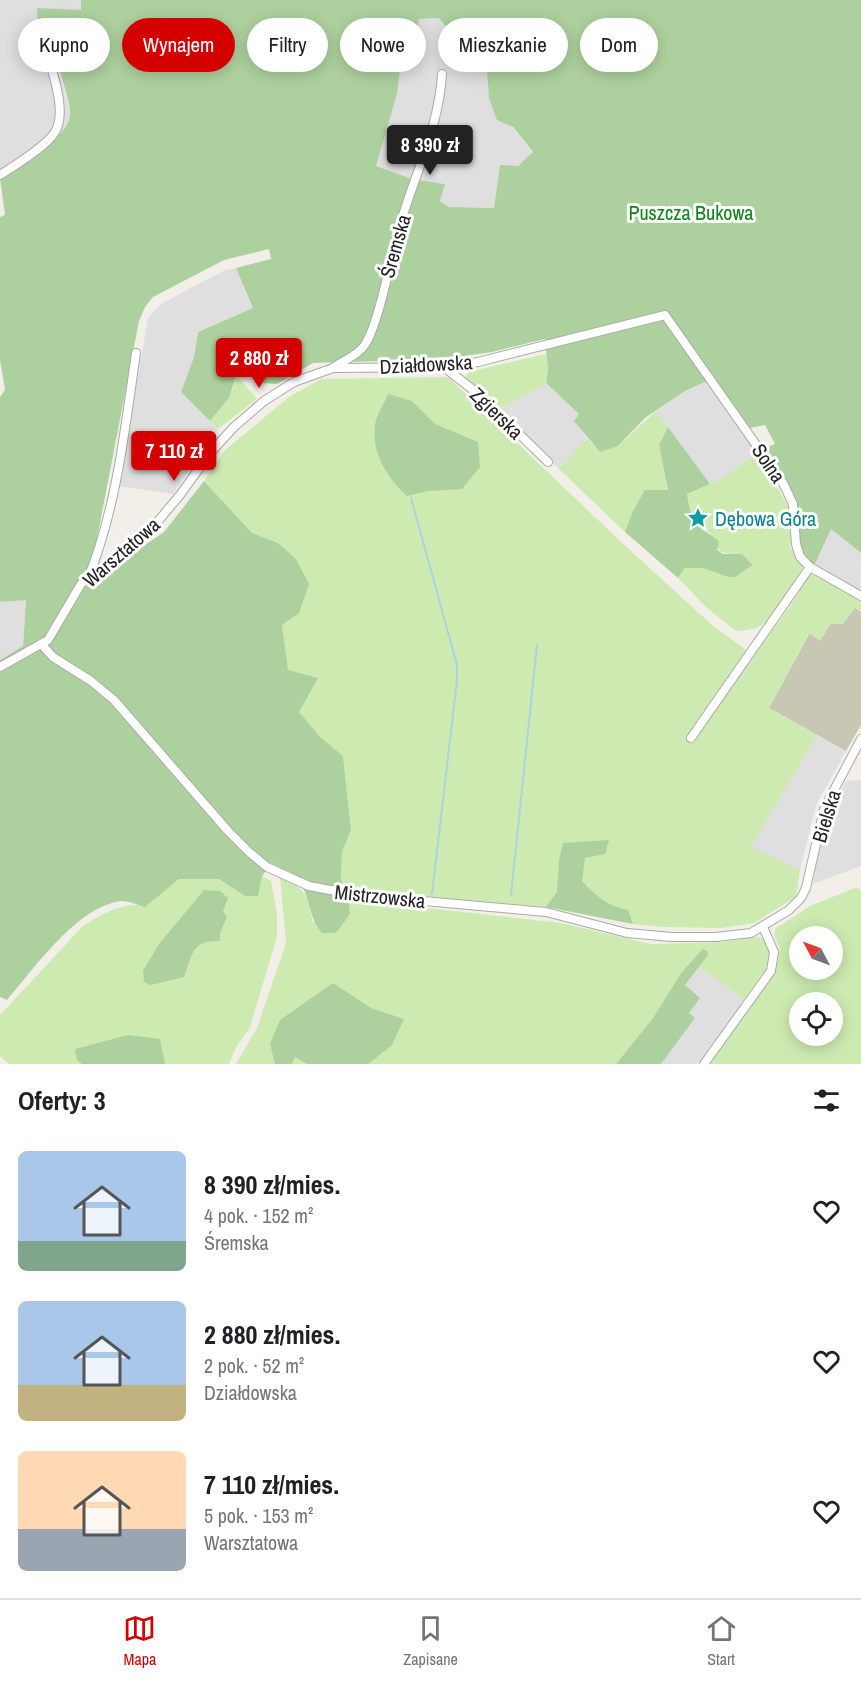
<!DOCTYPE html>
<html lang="pl">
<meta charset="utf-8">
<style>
body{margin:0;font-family:"Archivo Narrow",sans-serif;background:#f6f6f6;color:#202124;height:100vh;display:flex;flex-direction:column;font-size:22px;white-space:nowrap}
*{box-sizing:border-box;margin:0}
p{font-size:20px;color:#757577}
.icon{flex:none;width:33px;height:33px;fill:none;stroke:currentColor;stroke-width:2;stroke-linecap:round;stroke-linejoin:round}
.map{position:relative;height:1064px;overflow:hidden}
.side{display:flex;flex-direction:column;background:#fff;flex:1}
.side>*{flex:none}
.top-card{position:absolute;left:18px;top:18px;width:825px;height:54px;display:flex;gap:12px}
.needle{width:39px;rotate:311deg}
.buttons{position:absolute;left:789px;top:926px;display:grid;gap:12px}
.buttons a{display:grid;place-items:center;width:54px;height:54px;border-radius:50%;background:#fff;box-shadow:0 3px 15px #0003;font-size:30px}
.price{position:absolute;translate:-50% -51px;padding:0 14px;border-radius:6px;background:#d40000;color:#fff;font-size:20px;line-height:39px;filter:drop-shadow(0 2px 3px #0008)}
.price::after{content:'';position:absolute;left:50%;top:36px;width:18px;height:14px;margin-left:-9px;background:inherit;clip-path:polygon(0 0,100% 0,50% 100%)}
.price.active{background:#222;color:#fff}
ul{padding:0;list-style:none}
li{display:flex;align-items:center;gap:18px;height:150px;padding:0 18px}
li span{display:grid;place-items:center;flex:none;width:168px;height:120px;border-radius:9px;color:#555}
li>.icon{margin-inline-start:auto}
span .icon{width:72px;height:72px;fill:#fffc;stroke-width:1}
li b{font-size:26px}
h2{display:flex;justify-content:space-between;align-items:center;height:72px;padding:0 18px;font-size:26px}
.chip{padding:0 21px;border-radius:27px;background:#fff;box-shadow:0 3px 15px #0003;font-size:21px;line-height:54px}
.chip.active{background:#d40000;color:#fff}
.tab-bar{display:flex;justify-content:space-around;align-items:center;height:84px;border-top:2px solid #e0e0e0;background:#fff;font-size:16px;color:#757577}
.tab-bar a{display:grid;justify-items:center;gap:3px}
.tab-bar .active{color:#d40000}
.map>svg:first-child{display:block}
</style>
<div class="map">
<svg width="861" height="1064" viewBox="0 0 861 1064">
<rect width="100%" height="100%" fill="#f2efe9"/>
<!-- residential -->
<g fill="#e0dfdf">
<polygon points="0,0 81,0 81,10 37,9 49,41 53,64 58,66 71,116 63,131 55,140 0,178"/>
<polygon points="439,18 447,28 463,31 486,58 489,99 533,153 518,166 500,166 494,208 449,207 440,201 445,184 412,179 376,166 397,94 402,54 415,44 419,19"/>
<polygon points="236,268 253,308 198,332 194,357 181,392 218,429 173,494 119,486 148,318 161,304 225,270"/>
<polygon points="707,381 757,453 720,480 710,484 655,412 685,391"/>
<polygon points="546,383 579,414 575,421 587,438 559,469 498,410"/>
<polygon points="831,529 861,553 860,591 814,566"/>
<polygon points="26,599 23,646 0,660 0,602"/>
<polygon points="817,735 846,751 816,805 800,870 750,848"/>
<polygon points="861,780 861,866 813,884 820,841 829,813 846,781"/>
<polygon points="699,966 744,1000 697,1064 661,1064 695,1018 689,1013 685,985"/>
</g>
<!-- construction -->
<polygon fill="#c7c7b4" points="834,588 861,602 861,725 846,751 769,708"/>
<!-- grass -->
<g fill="#cdebb0" fill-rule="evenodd">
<polygon points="546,354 548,370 546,383 498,410 465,378 468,372"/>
<polygon points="237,376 257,399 218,429 210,421 229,398"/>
<path d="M 448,377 L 620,541 L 712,625 L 746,650 L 687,735 L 693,741 L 793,602 L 810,573 L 861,601 L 861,612 L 855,608 L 843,624 L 831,624 L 820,641 L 809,633 L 769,708 L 817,735 L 751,847 L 800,870 L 796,897 L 754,923 L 722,928 L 663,927 L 633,924 L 559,908 L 345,889 L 341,878 L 342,852 L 351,830 L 343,756 C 327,744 310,731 300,713 C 288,693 285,649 282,625 L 299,613 L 278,543 L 252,533 L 204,481 L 225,450 L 289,397 L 321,379 Z"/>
<polygon points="655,412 668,427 659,445 668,491 633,511 625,532 559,469 587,438 600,452 618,446"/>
<path d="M 757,453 L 791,511 L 793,530 L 790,547 L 804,565 C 795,581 778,615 763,624 C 755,630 745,630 736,631 L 707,608 L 678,578 L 685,568 L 703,568 L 728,577 L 753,565 L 742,554 C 719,554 719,554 710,533 C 692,523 691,513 687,494 L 720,480 Z"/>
<path d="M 262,876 L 271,881 L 277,913 L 277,937 L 250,1027 L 236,1047 L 229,1064 L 9,1064 L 0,1056 L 0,1015 L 82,927 C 99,915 124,901 145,906 L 179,879 L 219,879 L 245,896 L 258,896 Z"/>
<path d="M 280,877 C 308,891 306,892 313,923 L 349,904 L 348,899 L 561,923 L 651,944 L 723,942 L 758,937 L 765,940 L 770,950 L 766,969 L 744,1000 L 699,966 L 708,953 L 681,973 L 653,1018 L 616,1064 L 236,1064 L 257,1028 L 286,943 Z"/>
<path d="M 855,888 L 861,889 L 861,1064 L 710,1064 L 774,974 L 780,949 L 774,935 L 776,928 L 810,906 ZM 800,936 L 832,936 L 832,969 L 800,969 ZM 800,1002 L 832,1002 L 832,1035 L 800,1035 Z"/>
</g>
<!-- forest -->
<g fill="#add19e" fill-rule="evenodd">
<path d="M 81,0 L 861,0 L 861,553 L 831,529 L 814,566 L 798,545 C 805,506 781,480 762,449 L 775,444 L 765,425 L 750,428 L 716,380 L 707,381 L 685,391 L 645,418 L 618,446 L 600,452 L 574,421 L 579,414 L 546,383 L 548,370 L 545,339 L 492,352 L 445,359 L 313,363 L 277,384 L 261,383 L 245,366 L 236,376 L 229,398 L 210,421 L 181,392 L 194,357 L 198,332 L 253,308 L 236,268 L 271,259 L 269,249 L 224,260 L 153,297 L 145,307 L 139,321 L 92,564 L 98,577 L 164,532 L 204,481 L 252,533 L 278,543 L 296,559 L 309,584 L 299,613 L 282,625 L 288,670 L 318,678 L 299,712 L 320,737 L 343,756 L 351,830 L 342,852 L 341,878 L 349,904 L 350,914 L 336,933 L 322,933 C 307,916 311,894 296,877 C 290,871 278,867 271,863 L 262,876 L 258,896 L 245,896 L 219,879 L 179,879 L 145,907 C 138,905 129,901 122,901 C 78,905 34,969 7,1000 L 0,997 L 0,660 L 23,646 L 26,600 L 0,602 L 0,397 L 5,390 L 0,360 L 0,217 L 5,215 L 0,178 C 20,169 65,139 70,117 C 72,107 61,78 59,66 L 53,64 L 49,41 L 38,37 L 37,8 L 81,10 ZM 439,18 L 447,28 L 463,31 L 486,58 L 489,99 L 497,120 L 513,127 L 533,152 L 518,166 L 500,165 L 494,208 L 449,207 L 440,201 L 445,184 L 412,179 L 376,166 L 397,94 L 402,54 L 415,44 L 419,19 Z"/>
<path d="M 388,394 L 412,401 L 435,424 L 478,442 L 480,467 L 462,489 L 428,491 L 407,496 C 386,477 369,449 376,420 C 379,411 385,402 388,394 Z"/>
<path d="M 668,427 L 710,484 L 687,494 C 689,504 691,520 699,527 C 706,533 713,535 719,542 L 717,550 L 723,554 L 742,554 L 753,565 L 735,577 L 728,577 L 703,568 L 685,568 L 678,578 L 625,532 L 633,511 L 645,490 L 668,490 L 659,445 Z"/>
<path d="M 609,840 L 605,854 L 585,858 L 582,881 C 596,896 607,906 628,910 L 633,924 L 546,907 L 557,892 L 559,860 L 563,843 Z"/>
<path d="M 204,890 L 220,891 L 228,898 L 223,911 L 227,917 L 220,933 L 220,941 C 191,940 193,954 184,977 L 151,985 L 144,982 L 143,971 L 159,944 Z"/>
<polygon points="703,949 707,951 708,955 685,985 700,998 689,1013 695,1018 661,1064 616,1064 653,1018 681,973"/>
<polygon points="333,983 371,1008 404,1019 392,1045 368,1064 307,1064 295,1057 292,1064 275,1064 270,1044 280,1020"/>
<polygon points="128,1035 160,1039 165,1064 82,1064 77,1060 75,1049"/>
</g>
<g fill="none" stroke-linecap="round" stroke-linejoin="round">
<!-- stream -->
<g stroke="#aad3df" stroke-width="2">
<polyline points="411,498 457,665 457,680 432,894"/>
<polyline points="511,895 537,645"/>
</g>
<!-- minor casing -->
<g stroke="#a9a9a9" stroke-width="10">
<g id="minor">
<path d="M 0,175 C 14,166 47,146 55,132 C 68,112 51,68 45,46"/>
<path d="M 334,367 C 344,360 357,356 364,346 C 378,327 391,258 398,232 C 412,180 439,129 442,74"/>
<polyline points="444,367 477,393 548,462"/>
<path d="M 89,576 C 117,505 125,428 136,353"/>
<polyline points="42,645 53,657 91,681 114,700 228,831 248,851 267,867 309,886 357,895 546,912 627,933 672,937 716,937 751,933 789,910 801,898 806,888 824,809 861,739"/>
<polyline points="0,667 48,640 81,584 159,520 180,495 211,452 234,427 264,401 294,382 333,368 444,367 478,362 665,315 783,483 793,504 796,544 800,557 810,567 861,596"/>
<polyline points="691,738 810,567"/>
<polyline points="704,1064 771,971 774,952 763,927"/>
</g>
</g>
<!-- minor -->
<use href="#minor" stroke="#fff" stroke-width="8"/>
</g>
<!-- icons -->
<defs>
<g id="sight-bare" transform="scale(1.62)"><path d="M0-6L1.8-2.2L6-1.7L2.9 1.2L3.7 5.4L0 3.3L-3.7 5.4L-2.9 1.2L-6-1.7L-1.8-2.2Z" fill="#0f9aa8" stroke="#fff" stroke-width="2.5" paint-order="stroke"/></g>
</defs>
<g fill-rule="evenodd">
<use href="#sight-bare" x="698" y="518"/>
</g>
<g text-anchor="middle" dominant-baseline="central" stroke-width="6" stroke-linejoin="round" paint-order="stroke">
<!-- park labels -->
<g font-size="20" fill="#0c8416" stroke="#fff">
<text x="691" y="212">Puszcza Bukowa</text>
</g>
<!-- street labels -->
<g font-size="20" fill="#222" stroke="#fff">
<text transform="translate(395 246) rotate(-74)">Śremska</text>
<text transform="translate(426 364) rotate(-3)">Działdowska</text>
<text transform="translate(497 413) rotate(44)">Zgierska</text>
<text transform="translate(769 463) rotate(56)">Solna</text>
<text transform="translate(121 552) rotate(-41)">Warsztatowa</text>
<text transform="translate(826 816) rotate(-73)">Bielska</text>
<text transform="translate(380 896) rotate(6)">Mistrzowska</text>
</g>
<!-- culture labels -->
<g font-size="20" fill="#0d838f" stroke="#fff" text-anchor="start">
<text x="715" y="518">Dębowa Góra</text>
</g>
</g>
</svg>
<div class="buttons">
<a><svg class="needle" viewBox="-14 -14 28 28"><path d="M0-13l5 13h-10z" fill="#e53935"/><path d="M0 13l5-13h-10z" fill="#757577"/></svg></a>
<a><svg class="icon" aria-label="locate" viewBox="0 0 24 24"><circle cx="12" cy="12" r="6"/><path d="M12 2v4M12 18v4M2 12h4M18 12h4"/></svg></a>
</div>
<b class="price active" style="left:430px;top:176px">8 390 zł</b>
<b class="price" style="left:259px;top:389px">2 880 zł</b>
<b class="price" style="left:174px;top:482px">7 110 zł</b>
<div class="top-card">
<a class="chip">Kupno</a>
<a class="chip active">Wynajem</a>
<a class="chip">Filtry</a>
<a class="chip">Nowe</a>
<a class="chip">Mieszkanie</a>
<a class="chip">Dom</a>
</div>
</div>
<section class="side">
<h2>Oferty: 3<svg class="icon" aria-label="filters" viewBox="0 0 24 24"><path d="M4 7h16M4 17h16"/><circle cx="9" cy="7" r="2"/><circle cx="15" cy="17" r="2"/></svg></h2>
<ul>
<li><span style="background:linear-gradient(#a9c7e8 75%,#7fa58c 0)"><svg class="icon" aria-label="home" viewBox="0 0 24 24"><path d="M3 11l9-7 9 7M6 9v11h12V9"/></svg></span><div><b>8 390 zł/mies.</b><p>4 pok. · 152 m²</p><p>Śremska</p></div><svg class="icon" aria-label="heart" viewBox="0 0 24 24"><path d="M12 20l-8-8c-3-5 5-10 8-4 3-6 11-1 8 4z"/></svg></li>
<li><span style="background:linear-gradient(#a9c7e8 70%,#c2b280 0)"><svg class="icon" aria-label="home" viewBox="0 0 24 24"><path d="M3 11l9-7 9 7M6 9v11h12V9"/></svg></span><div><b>2 880 zł/mies.</b><p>2 pok. · 52 m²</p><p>Działdowska</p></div><svg class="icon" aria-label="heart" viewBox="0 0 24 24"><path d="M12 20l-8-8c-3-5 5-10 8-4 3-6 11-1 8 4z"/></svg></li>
<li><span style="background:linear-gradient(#ffd9b3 65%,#9aa5b1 0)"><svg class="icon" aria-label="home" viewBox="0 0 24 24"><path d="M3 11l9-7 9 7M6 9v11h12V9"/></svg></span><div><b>7 110 zł/mies.</b><p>5 pok. · 153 m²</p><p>Warsztatowa</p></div><svg class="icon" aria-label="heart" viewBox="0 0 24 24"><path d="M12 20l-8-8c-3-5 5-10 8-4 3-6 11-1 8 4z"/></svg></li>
</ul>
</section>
<nav class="tab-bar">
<a class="active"><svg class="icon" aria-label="map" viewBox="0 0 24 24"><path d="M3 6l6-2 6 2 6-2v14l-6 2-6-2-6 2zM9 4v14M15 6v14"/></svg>Mapa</a>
<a><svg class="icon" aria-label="saved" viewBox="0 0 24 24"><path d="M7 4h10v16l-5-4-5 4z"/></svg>Zapisane</a>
<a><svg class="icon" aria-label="home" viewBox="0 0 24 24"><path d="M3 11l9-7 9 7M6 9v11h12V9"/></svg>Start</a>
</nav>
